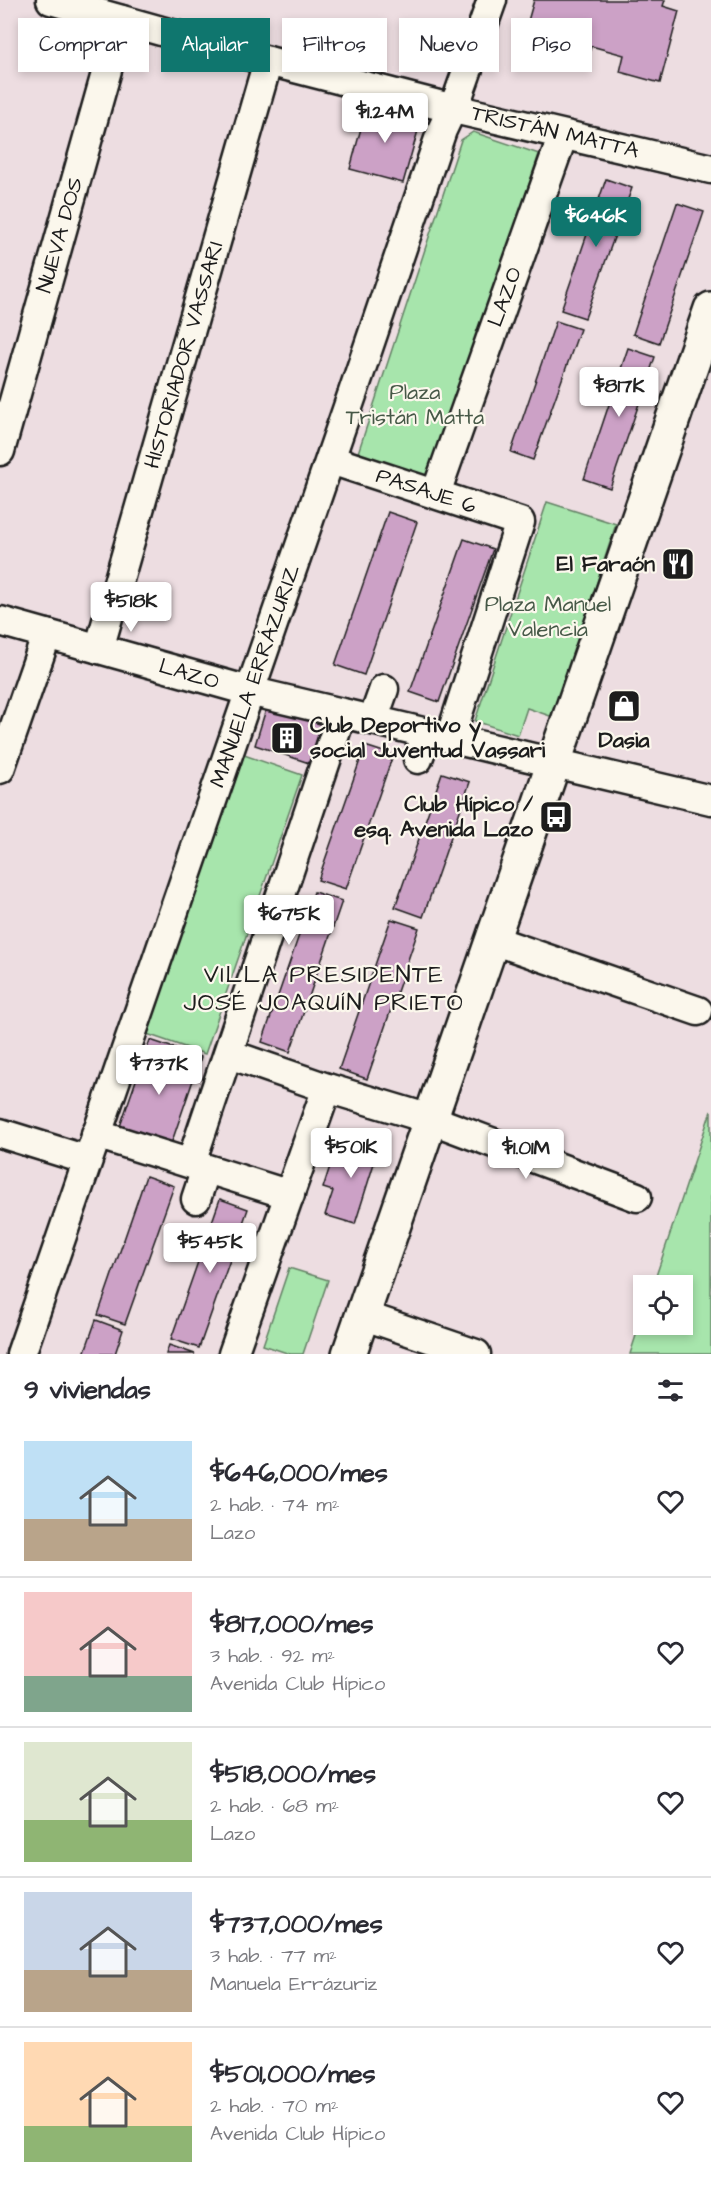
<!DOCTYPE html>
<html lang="es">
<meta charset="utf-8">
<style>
body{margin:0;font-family:"Architects Daughter",sans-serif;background:#f7f7f7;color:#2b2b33;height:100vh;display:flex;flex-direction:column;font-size:22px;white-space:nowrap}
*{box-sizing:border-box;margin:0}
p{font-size:20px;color:#7c7c81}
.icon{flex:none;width:33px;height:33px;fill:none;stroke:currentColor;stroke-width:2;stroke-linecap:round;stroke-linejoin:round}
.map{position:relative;height:1354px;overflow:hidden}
.sheet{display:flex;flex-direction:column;background:#fff;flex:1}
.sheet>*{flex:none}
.hud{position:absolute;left:18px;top:18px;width:675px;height:54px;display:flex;gap:12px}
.fabs{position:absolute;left:633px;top:1275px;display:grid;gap:12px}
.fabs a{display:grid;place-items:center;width:60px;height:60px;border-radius:0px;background:#fff;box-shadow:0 3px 9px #0003;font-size:30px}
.price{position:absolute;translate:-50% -51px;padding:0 14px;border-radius:6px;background:#fff;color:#222;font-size:20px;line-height:39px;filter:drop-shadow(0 2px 3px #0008)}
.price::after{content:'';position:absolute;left:50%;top:36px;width:18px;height:14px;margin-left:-9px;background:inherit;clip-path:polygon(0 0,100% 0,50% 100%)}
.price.selected{background:#0f766e;color:#fff}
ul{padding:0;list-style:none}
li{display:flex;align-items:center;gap:18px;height:150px;padding:0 24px}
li+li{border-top:2px solid #e1e1e2}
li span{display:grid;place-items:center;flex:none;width:168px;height:120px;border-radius:0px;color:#555}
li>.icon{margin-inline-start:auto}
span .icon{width:72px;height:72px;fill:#fffc;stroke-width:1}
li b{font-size:26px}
h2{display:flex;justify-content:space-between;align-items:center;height:72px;padding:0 24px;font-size:26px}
.tag{padding:0 21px;border-radius:0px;background:#fff;box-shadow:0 3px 9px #0003;font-size:21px;line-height:54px}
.tag.selected{background:#0f766e;color:#fff}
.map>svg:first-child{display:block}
</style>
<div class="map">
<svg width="711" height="1354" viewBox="0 0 711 1354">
<rect width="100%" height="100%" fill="#eddde1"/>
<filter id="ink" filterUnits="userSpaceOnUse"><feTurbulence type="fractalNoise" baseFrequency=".0167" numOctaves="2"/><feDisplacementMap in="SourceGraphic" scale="12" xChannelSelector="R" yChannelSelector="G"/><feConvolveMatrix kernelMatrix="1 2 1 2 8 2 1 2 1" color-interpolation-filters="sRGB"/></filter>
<g filter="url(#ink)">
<!-- green -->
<g fill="#a7e5ac" stroke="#628064" stroke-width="1.5">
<polygon points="473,132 539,154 430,486 355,462 461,140"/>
<polygon points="547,502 616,524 553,717 527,708 518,735 475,721"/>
<polygon points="244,755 302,775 205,1054 147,1034"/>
<polygon points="711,1111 711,1354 630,1354 643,1314 644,1324 682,1324 682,1286 653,1285"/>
<polygon points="289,1268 328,1280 303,1354 290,1354 263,1345"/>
</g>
<!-- building -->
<g fill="#cca1c6" stroke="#1c1c1c" stroke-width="1.5">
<polygon points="534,0 665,0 663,6 679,11 660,83 620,72 624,55 591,46 589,54 572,50 574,41 526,28"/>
<polygon points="367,106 421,120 403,183 350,169"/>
<polygon points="606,179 632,188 585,318 561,310"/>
<polygon points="677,203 704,212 659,343 633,334"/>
<polygon points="556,321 580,329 533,460 511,452"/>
<polygon points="628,348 655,357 610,488 584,479"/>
<polygon points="388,512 417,522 364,675 335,665"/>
<polygon points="464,539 493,549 439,702 410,692"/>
<polygon points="267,706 322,724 309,763 255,745"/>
<polygon points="365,746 393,755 346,889 318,880"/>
<polygon points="442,773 470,782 423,917 395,907"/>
<polygon points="314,892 342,901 290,1052 262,1042"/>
<polygon points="391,919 419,928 367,1079 339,1069"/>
<polygon points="150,1040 201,1057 168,1153 117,1135"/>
<polygon points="353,1133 381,1141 355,1224 325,1215 333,1191 323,1188 332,1160 343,1164"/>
<polygon points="146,1176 174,1186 125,1324 98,1315"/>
<polygon points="220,1199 248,1209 199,1348 171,1339"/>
<polygon points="96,1320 123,1330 115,1354 84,1354"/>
<polygon points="169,1345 195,1354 166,1354"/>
</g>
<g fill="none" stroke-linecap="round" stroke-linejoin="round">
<!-- minor casing -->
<g stroke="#1c1c1c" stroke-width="33">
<g id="minor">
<polyline points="51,0 268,61 454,109 711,169"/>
<polyline points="0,451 121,20"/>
<polyline points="331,460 520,522 450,738"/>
<polyline points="436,493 563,135"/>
<polyline points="0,621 249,691 711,800"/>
<polyline points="99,649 268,61"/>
<polyline points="373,720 384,689"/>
<polyline points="418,759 427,733"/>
<polyline points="0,769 47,634"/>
<polyline points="493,940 698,1011"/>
<polyline points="229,1054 327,1088 430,1119 637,1197"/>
<polyline points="0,1133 87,1160"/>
<polyline points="96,1134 290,1195"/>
<polyline points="191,1163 342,713"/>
<polyline points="196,1199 206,1169"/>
<polyline points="362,1315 476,1354"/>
<path d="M 21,1354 C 160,945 305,539 442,130 L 459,94 L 492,0"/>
<polyline points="233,1354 327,1088"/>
</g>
</g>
<!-- major casing -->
<g stroke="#1c1c1c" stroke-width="38">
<polyline id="major" points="349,1354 711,309"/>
</g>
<!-- minor -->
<use href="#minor" stroke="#fbf7ec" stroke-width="28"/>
<!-- major -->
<use href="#major" stroke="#fbf7ec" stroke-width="33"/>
</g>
</g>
<!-- icons -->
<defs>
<g id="restaurant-square" transform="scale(1.725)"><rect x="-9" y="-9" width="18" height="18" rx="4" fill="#1c1c1c" stroke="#fbf7ec"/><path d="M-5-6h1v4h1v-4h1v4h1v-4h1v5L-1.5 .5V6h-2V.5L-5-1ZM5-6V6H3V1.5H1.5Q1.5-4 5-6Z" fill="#fff"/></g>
<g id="shop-square" transform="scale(1.725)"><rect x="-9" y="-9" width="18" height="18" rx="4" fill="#1c1c1c" stroke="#fbf7ec"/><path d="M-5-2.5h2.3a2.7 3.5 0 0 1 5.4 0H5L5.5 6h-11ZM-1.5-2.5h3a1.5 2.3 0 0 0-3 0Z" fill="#fff"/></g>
<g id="building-square" transform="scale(1.725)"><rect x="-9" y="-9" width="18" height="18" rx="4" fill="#1c1c1c" stroke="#fbf7ec"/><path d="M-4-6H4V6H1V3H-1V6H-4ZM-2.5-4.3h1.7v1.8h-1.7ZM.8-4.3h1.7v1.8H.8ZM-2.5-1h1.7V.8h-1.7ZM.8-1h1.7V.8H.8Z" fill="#fff"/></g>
<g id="bus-square" transform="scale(1.725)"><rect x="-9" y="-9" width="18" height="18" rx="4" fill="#1c1c1c" stroke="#fbf7ec"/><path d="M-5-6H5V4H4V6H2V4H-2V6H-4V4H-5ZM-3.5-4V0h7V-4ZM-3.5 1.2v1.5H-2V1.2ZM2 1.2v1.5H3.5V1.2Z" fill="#fff"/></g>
</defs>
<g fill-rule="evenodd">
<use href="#restaurant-square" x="678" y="564"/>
<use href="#shop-square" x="624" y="706"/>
<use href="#building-square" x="287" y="738"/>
<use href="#bus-square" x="556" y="817"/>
</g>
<g text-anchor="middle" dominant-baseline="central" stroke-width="4.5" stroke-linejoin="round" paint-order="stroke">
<!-- street labels -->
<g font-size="22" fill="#1c1c1c" stroke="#fbf7ec">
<text transform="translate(555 132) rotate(13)">TRISTÁN MATTA</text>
<text transform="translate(60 235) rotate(-74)">NUEVA DOS</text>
<text transform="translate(505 297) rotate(-70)">LAZO</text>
<text transform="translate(184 355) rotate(-74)">HISTORIADOR VASSARI</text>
<text transform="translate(426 491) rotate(18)">PASAJE 6</text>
<text transform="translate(189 674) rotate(16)">LAZO</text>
<text transform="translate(255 676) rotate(-71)">MANUELA ERRÁZURIZ</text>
</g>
<!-- park labels -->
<g font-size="22" fill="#465847" stroke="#fbf7ec">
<text x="415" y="392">Plaza<tspan x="415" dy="25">Tristán Matta</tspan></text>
<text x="548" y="604">Plaza Manuel<tspan x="548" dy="25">Valencia</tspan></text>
</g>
<!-- poi labels -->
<g font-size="22" font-weight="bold" fill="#1c1c1c" stroke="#fbf7ec" text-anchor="end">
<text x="655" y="564">El Faraón</text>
<text x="310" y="725" text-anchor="start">Club Deportivo y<tspan x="310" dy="25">social Juventud Vassari</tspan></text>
<text x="624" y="740" text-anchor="middle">Dasia</text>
<text x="533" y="804">Club Hípico /<tspan x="533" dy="25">esq. Avenida Lazo</tspan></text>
</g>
<!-- neighbourhood labels -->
<g font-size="24" letter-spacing="1.5" fill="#1c1c1c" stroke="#fbf7ec">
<text x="324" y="975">VILLA PRESIDENTE<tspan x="324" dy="28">JOSÉ JOAQUÍN PRIETO</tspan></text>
</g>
</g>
</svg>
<div class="fabs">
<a><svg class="icon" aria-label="locate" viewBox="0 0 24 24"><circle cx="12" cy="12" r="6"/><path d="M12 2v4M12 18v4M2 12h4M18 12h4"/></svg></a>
</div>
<b class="price" style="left:385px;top:144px">$1.24M</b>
<b class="price selected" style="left:596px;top:248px">$646K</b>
<b class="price" style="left:619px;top:418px">$817K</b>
<b class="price" style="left:131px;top:633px">$518K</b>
<b class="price" style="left:289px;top:946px">$675K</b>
<b class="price" style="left:159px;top:1096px">$737K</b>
<b class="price" style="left:351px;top:1179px">$501K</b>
<b class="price" style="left:526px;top:1180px">$1.01M</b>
<b class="price" style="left:210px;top:1274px">$545K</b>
<div class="hud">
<a class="tag">Comprar</a>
<a class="tag selected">Alquilar</a>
<a class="tag">Filtros</a>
<a class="tag">Nuevo</a>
<a class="tag">Piso</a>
</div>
</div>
<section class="sheet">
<h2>9 viviendas<svg class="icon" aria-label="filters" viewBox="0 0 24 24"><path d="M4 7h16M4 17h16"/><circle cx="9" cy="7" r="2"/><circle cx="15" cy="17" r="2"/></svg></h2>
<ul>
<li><span style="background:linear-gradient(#bfe0f5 65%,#b9a48a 0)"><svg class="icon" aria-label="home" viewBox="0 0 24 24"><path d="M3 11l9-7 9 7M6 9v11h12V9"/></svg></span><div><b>$646,000/mes</b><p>2 hab. · 74 m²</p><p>Lazo</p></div><svg class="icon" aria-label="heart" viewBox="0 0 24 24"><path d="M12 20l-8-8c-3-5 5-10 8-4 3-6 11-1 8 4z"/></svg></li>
<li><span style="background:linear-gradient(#f6c9c9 70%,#7fa58c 0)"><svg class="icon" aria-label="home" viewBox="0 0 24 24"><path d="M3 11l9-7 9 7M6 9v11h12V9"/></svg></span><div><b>$817,000/mes</b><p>3 hab. · 92 m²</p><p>Avenida Club Hípico</p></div><svg class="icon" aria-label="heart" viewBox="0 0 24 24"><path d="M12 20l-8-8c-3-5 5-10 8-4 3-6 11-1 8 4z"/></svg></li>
<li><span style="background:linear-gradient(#dfe7d0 65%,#8fb573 0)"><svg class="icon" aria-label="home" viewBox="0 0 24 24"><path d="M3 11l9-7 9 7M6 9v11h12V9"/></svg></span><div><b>$518,000/mes</b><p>2 hab. · 68 m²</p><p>Lazo</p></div><svg class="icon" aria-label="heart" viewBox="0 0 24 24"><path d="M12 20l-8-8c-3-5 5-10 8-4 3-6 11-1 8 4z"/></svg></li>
<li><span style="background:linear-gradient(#c9d6e8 65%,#b9a48a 0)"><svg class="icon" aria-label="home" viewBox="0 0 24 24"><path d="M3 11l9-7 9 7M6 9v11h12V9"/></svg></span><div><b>$737,000/mes</b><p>3 hab. · 77 m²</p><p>Manuela Errázuriz</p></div><svg class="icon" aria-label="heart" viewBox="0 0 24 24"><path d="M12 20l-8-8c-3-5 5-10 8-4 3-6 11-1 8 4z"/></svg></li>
<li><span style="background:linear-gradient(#ffd9b3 70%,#8fb573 0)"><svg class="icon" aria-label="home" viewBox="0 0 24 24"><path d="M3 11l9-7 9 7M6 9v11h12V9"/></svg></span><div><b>$501,000/mes</b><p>2 hab. · 70 m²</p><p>Avenida Club Hípico</p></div><svg class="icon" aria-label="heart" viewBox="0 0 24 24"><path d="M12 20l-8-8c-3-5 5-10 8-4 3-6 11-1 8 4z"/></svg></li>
</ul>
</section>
